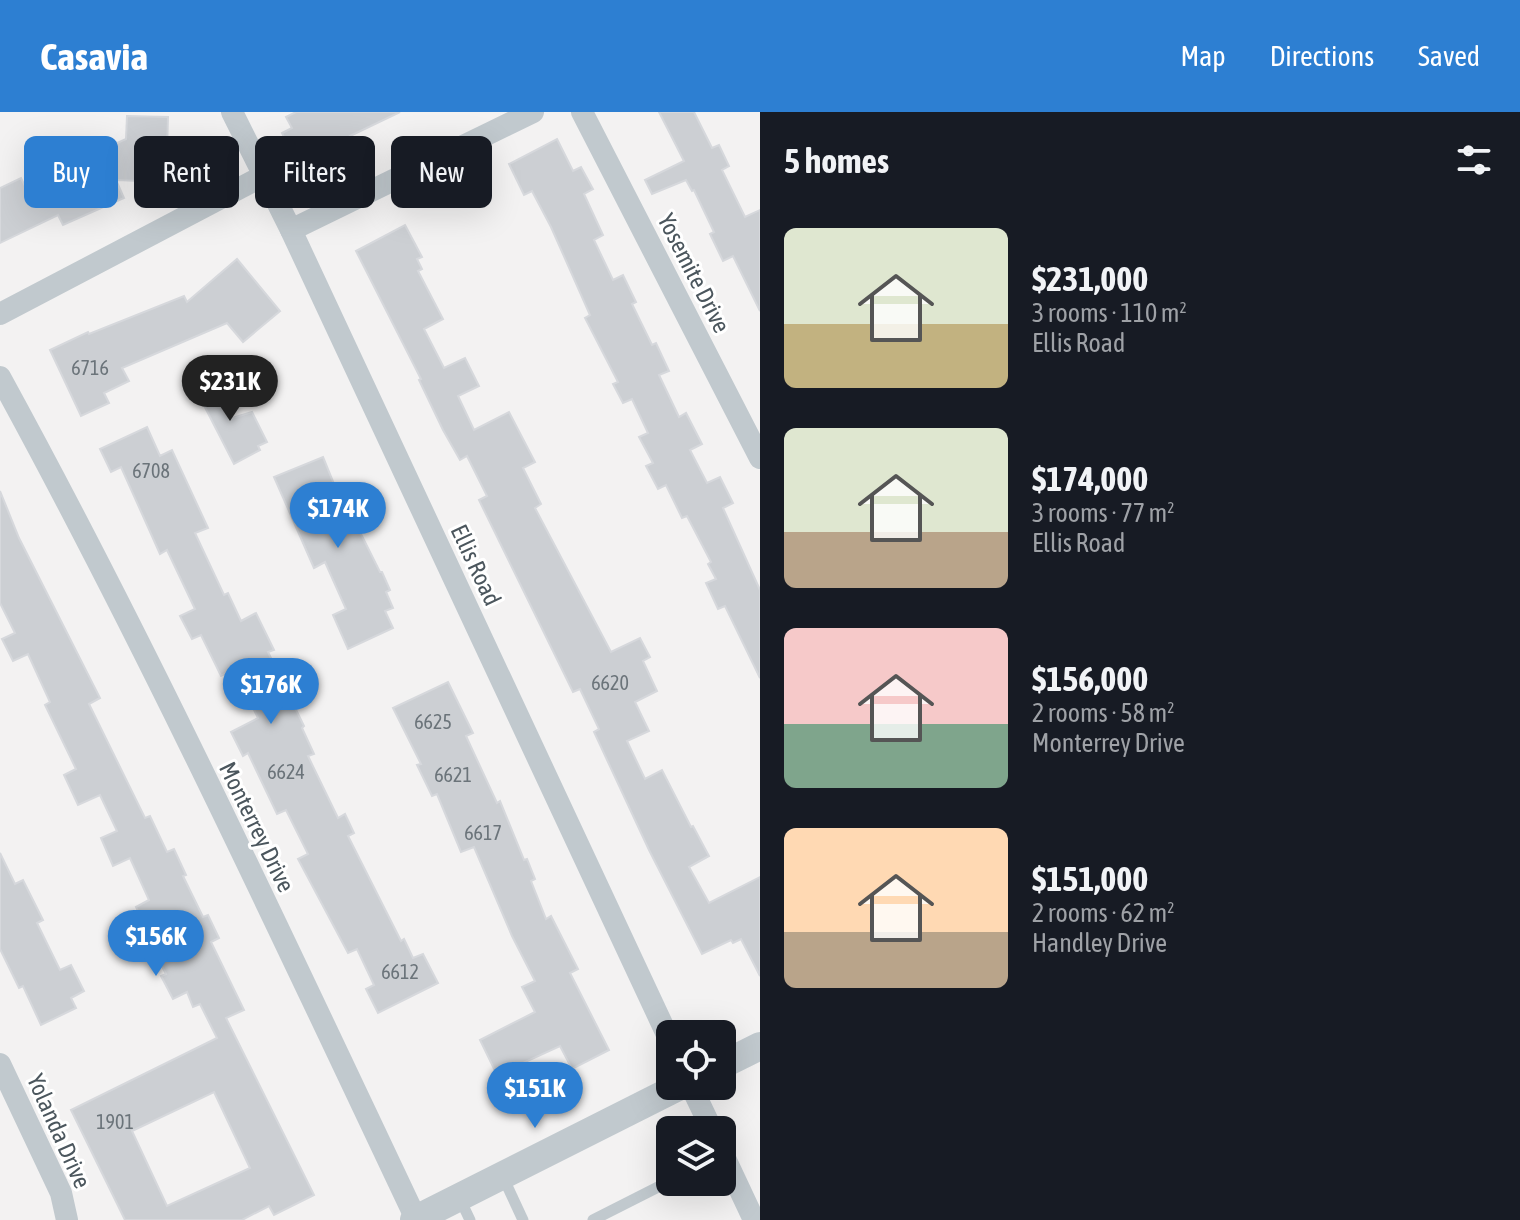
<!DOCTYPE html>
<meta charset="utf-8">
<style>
body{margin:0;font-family:"Asap Condensed",sans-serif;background:#242831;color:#f1f3f6;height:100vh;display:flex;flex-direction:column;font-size:30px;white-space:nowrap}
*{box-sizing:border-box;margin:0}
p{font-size:26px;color:#9ea1a6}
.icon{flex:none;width:44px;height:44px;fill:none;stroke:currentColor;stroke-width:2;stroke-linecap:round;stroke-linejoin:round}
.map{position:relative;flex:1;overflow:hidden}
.sheet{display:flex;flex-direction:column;background:#171b24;width:760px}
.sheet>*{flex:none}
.hud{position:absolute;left:24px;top:24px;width:616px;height:72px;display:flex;gap:16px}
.buttons{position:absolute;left:656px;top:908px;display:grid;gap:16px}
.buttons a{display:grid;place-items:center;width:80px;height:80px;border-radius:12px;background:#171b24;box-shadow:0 8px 32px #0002;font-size:40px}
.price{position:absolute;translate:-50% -68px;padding:0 18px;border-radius:28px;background:#2d7fd2;color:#fff;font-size:26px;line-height:52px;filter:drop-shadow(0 2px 4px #0008)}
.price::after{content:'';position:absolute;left:50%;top:48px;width:24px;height:18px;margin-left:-12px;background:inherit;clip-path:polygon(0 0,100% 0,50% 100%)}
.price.on{background:#222;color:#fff}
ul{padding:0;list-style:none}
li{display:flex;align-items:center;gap:24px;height:200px;padding:0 24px}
li span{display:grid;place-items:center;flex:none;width:224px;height:160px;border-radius:12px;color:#555}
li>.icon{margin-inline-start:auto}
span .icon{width:96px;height:96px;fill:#fffc;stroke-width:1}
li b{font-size:34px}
h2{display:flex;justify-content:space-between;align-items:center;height:96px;padding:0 24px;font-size:34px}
.chip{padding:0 28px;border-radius:12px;background:#171b24;box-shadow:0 8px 32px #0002;font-size:28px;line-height:72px}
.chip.on{background:#2d7fd2;color:#fff}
header{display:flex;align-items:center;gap:48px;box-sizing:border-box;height:112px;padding:0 40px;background:#2d7fd2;color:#fff}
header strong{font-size:38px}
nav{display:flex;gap:44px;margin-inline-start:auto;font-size:28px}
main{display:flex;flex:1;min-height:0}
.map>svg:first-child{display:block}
</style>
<header>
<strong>Casavia</strong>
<nav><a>Map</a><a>Directions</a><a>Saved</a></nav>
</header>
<main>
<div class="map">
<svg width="760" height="1108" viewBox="0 0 760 1108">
<rect width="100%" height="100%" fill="#f3f2f2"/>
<!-- building -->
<g fill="#cccfd3" stroke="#d6d8dc" stroke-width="2" fill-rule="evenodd">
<polygon points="296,0 400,0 350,24 354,33 331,45 328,40 298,55 282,21 292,16 286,5"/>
<polygon points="659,0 694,0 712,36 719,33 729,54 722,58 745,105 760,98 760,199 733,144 723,149 710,122 714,120 694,78 692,79 686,68 652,82 645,68 684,49"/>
<polygon points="127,4 168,5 166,70 116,68 124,86 63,113 58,103 0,131 0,76 21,66 32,88 67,73 60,57 126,27"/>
<polygon points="557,27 573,59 581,55 593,77 584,82 603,123 594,128 613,168 623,163 636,190 632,192 652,233 656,231 669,259 659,263 679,305 686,301 702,332 690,338 707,371 720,365 733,391 723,396 760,478 760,566 725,494 718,497 706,471 716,467 708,452 711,450 687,404 682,406 666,373 658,377 646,354 653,351 639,325 648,321 632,287 623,291 613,272 618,270 585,206 590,203 551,115 532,79 524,83 509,52"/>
<polygon points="405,113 422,145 417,147 422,157 418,159 443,207 424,217 444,256 465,246 479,274 458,284 474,318 509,300 535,350 523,356 541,392 535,396 611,540 640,526 650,545 643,549 657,579 635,590 649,619 627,629 645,667 662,658 691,715 693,714 709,744 689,755 709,791 760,765 760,864 741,827 733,831 731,828 702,842 649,738 594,620 599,617 580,577 573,580 479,388 487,384 467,344 460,348 443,318 419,268 421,267 356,139"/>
<polygon points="237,147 280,199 243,230 227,211 122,256 129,269 104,281 109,291 81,304 50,238 88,220 89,222 184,184 187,190"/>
<polygon points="201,259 232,306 252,300 267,330 258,334 260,338 234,352 190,266"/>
<polygon points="147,315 160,344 172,338 208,416 195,421 224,483 228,481 241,509 256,501 274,538 268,540 304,614 302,616 314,642 308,644 338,706 345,702 354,721 348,724 401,829 404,827 413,846 423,842 438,871 378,901 366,877 374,873 357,837 348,841 298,747 308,742 286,698 277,702 248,641 243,644 231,620 258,606 234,557 221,564 201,523 192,527 180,504 195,497 167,438 160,442 121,355 111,360 100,337"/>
<polygon points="323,345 347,404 351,402 380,460 382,460 390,478 386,480 393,496 385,499 393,516 348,537 333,503 346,497 325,450 314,456 274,365"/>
<path d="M 0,379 L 19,426 L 100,586 L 89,592 L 145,706 L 150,704 L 167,740 L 174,737 L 186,763 L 183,764 L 203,805 L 208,803 L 219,826 L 211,830 L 244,898 L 226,906 L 314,1083 L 274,1103 L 269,1094 L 242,1108 L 125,1108 L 71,998 L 217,926 L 200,892 L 193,895 L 187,880 L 173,887 L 161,864 L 166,862 L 146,824 L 149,822 L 136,795 L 149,788 L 130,746 L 113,754 L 101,726 L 117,719 L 100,683 L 78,693 L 64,663 L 76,657 L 45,593 L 50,590 L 28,542 L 13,549 L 2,527 L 15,521 L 0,491 ZM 214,980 L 250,1056 L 167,1094 L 132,1019 Z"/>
<polygon points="448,570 473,621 466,624 497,691 500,689 524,748 527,747 535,767 531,769 546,807 551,804 578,857 570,861 609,938 572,957 560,934 497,963 480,928 535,900 522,875 535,869 512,824 474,735 461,740 437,682 432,684 417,653 421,652 393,596"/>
<polygon points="0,741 15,772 23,768 43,808 37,811 60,858 71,853 84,879 71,886 76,896 41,913 23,874 19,876 0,837"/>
</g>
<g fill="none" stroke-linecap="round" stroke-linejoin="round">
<!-- service -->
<g stroke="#c1c9ce" stroke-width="11">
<polyline points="503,1065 523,1108"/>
<polyline points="460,1087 470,1108"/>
<polyline points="593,1108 670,1069"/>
</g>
<!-- minor -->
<g stroke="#c1c9ce" stroke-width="22">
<polyline points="232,0 291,118 670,929"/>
<polyline points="582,0 760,346"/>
<polyline points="291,118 533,0"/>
<polyline points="0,202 263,64"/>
<path d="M 0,265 C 150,539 282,824 416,1107"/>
<polyline points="0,952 61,1081 67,1108"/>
<polyline points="691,974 712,1018"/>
<polyline points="722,1040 754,1108"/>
</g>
<!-- tertiary -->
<g stroke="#c1c9ce" stroke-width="28">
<polyline points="722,953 760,934"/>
<polyline points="414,1108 680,974"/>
</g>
</g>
<g text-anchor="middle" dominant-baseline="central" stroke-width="6" stroke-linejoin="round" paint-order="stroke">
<!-- number labels -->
<g font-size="20" fill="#6b747a">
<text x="90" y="255">6716</text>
<text x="151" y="358">6708</text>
<text x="610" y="570">6620</text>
<text x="433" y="609">6625</text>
<text x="286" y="659">6624</text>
<text x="453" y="662">6621</text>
<text x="483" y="720">6617</text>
<text x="400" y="859">6612</text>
<text x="115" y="1009">1901</text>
</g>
<!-- street labels -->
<g font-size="24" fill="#4b565d" stroke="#fff">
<text transform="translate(694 161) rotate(63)">Yosemite Drive</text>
<text transform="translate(476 453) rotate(65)">Ellis Road</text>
<text transform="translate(257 715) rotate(64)">Monterrey Drive</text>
<text transform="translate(59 1019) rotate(66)">Yolanda Drive</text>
</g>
</g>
</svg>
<div class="buttons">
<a><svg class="icon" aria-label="locate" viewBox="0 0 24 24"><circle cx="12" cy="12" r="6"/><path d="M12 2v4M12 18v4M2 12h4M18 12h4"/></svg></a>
<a><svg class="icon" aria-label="layers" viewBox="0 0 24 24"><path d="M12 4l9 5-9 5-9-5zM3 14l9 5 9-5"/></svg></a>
</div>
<b class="price on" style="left:230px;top:311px">$231K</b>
<b class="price" style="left:338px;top:438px">$174K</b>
<b class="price" style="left:271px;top:614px">$176K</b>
<b class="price" style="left:156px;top:866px">$156K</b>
<b class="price" style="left:535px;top:1018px">$151K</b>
<div class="hud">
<a class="chip on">Buy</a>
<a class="chip">Rent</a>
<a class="chip">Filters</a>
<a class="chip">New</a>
</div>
</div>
<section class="sheet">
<h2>5 homes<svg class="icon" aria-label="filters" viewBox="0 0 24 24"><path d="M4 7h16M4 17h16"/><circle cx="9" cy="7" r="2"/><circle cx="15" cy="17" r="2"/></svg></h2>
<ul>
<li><span style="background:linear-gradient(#dfe7d0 60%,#c2b280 0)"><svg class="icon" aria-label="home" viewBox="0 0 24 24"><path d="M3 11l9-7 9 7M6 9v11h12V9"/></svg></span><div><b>$231,000</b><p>3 rooms · 110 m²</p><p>Ellis Road</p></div></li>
<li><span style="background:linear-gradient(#dfe7d0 65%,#b9a48a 0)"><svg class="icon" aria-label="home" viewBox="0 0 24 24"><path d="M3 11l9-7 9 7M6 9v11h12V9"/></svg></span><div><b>$174,000</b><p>3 rooms · 77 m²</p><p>Ellis Road</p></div></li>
<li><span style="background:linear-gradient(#f6c9c9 60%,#7fa58c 0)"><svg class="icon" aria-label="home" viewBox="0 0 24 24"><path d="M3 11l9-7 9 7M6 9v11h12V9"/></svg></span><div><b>$156,000</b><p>2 rooms · 58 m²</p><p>Monterrey Drive</p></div></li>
<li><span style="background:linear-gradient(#ffd9b3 65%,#b9a48a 0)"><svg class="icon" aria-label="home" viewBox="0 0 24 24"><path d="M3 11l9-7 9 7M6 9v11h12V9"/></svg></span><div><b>$151,000</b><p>2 rooms · 62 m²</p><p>Handley Drive</p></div></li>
</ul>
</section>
</main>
